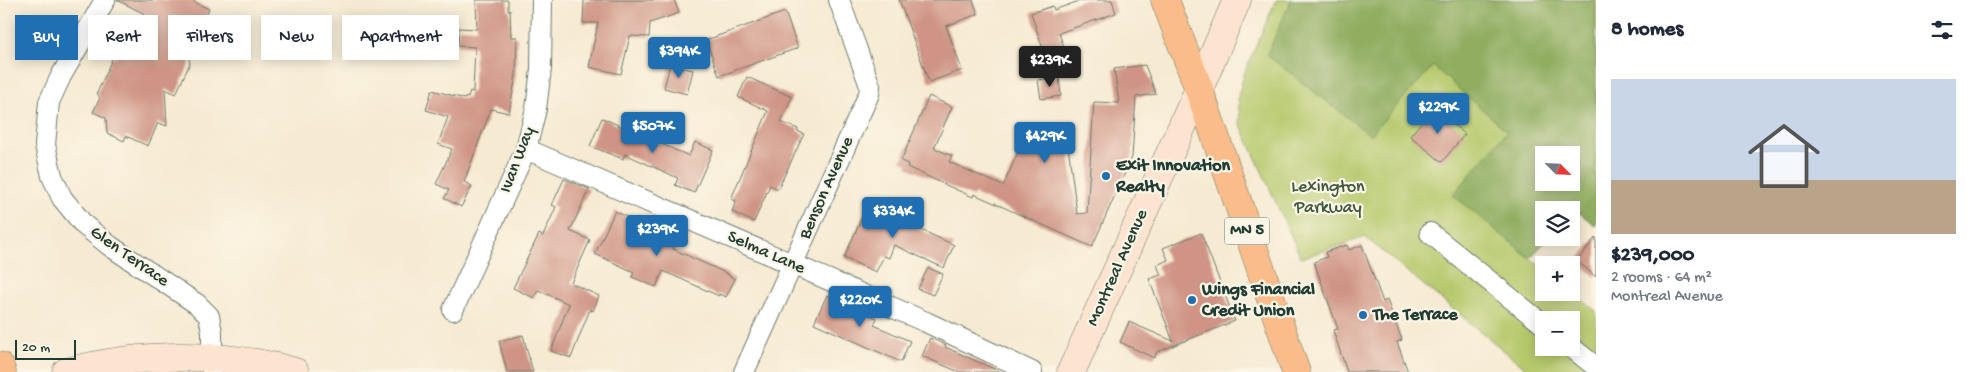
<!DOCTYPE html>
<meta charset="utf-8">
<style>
body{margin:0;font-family:"Gochi Hand",sans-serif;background:#f2f2f3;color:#1f2937;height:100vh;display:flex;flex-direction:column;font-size:19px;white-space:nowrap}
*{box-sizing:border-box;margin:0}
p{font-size:16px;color:#747a83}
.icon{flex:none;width:28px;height:28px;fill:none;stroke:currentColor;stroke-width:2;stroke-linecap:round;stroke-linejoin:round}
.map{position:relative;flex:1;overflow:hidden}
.drawer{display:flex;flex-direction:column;background:#fff;width:375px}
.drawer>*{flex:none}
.hud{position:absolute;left:15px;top:15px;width:475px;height:45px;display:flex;gap:10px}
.needle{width:32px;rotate:114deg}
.controls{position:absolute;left:1535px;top:146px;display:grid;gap:10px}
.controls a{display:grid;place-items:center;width:45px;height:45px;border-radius:0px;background:#fff;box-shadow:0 2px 12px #0003;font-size:25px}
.scale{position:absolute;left:15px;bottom:12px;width:61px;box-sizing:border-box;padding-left:5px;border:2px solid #1f3d34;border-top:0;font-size:14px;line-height:18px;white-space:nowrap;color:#1f3d34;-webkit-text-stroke:4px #fcf5e5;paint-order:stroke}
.price{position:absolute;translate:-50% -42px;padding:0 11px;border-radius:5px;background:#1f6fb2;color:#fff;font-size:16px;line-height:32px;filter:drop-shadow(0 1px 2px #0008)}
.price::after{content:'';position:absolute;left:50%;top:30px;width:15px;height:11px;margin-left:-8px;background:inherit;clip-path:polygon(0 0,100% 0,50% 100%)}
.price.on{background:#222;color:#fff}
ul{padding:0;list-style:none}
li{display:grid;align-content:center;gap:10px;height:265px;padding:0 15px}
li+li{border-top:1px solid #e0e1e3}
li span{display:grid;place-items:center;height:155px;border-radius:0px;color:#555}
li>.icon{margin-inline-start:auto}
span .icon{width:90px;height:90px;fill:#fffc;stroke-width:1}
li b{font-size:21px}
h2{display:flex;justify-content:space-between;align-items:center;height:60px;padding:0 15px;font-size:21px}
.chip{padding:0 18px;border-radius:0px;background:#fff;box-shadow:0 2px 12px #0003;font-size:18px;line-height:45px}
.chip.on{background:#1f6fb2;color:#fff}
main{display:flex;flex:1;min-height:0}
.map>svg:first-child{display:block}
</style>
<main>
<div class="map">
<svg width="1596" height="372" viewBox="0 0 1596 372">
<rect width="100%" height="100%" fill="#fcf5e5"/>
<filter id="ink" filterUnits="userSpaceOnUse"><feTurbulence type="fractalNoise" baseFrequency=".02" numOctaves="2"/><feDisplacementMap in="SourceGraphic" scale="10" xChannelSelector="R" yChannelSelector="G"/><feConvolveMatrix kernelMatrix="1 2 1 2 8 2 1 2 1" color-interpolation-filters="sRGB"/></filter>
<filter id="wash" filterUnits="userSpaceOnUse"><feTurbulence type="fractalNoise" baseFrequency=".0096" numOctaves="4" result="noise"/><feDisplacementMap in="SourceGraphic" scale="20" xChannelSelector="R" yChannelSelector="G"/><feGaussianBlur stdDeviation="1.12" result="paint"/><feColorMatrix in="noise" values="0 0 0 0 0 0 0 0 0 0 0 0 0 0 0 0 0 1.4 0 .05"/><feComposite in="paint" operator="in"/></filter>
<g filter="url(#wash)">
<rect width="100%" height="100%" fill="#f6ead2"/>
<!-- green -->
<path fill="#b6c96d" stroke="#6a8350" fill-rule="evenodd" d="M 1276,0 L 1596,0 L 1596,184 L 1571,212 L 1571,210 L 1544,210 L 1544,238 L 1549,238 L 1530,258 L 1544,269 L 1544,292 L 1571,292 L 1571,291 L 1596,311 L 1596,372 L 1530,372 L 1365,237 L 1301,258 L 1240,123 L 1238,96 L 1245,71 ZM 1544,155 L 1571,155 L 1571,182 L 1544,182 ZM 1544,320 L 1571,320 L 1571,348 L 1544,348 Z"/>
<!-- forest -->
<path fill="#90ad60" stroke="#58754a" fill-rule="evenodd" d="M 1291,0 L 1596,0 L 1596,226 L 1574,209 L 1571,212 L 1571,210 L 1544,210 L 1544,238 L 1549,238 L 1530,258 L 1453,195 L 1507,131 L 1433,66 L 1370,135 L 1267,55 ZM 1544,155 L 1571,155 L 1571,182 L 1544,182 Z"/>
<g id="blocks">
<!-- building -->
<g fill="#cf9485">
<polygon points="117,0 190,0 209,9 188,56 190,63 176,94 165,89 167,126 158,123 148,146 126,136 124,141 107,133 106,118 93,112 100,98 97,93 112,59 133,44 122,39 126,30 145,14"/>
<polygon points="476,0 508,0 508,11 510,10 511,37 517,37 516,75 509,113 491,109 464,182 472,186 461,207 444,198 449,190 436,184 452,149 438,144 448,117 426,110 432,90 465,99 466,97 468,98 470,91 473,92 475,47 458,46 459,28 477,29"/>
<polygon points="584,0 674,0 679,13 650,23 649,37 630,36 621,74 589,67 598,23 583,23"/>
<polygon points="899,0 973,0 978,14 946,26 962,70 929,82"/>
<polygon points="1082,0 1112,0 1116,13 1059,33 1069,62 1047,70 1041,50 1043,49 1031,13 1053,6 1054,10"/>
<polygon points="785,12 798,48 719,76 706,40"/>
<polygon points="670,65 693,70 687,94 664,88"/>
<polygon points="1145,65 1156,94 1136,97 1132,157 1092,247 974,194 973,197 948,186 907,167 908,164 901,161 929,96 952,107 934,148 952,156 949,162 1003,186 1027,132 1067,138 1077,214 1087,213 1094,102 1119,103 1114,69"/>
<polygon points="747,77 792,97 781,122 798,129 797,131 804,134 778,189 770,185 754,222 732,212 736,201 731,199 768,111 738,97"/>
<polygon points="1059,77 1061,96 1041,99 1038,80"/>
<polygon points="1433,108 1465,134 1442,162 1410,136"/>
<polygon points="602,118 689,156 695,142 713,150 694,193 675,185 678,178 625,154 623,159 590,146"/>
<polygon points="564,179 589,189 570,231 590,240 571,283 599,296 593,311 590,309 571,358 551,351 569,304 538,290 534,298 513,288 539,234 543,236 556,207 552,205"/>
<polygon points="870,199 905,215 904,217 910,220 908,224 954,245 944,268 894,245 889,258 884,256 876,272 844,258"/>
<polygon points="615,211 676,241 673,249 728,274 728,275 735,279 726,297 719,294 719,296 663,271 656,287 632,277 634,272 595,254"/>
<polygon points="1201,233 1235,321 1157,352 1154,358 1120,342 1129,322 1173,341 1149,279 1161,275 1157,265 1168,260 1163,248"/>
<polygon points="1596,237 1596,277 1577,261"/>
<polygon points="1347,245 1349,250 1362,245 1383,302 1387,300 1402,340 1397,342 1408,372 1347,372 1333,330 1338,329 1314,262 1327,257 1325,252"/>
<polygon points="928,268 943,274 933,295 918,289"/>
<polygon points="827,295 877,318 874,325 910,341 901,362 814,323"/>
<polygon points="523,335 533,372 507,372 499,341"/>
<polygon points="930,338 946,345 945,347 1001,372 959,372 922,356"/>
</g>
</g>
</g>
<g filter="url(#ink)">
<use href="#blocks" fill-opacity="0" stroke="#6a7a6b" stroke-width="1"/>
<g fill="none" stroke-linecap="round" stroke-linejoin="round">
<!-- street casing -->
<g stroke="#6a7a6b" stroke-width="22">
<g id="street">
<polyline points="105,0 61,76 49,102 45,145 52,176 62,198 84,225 110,246 197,304 209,316 212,332 212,372"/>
<polyline points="526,149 926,322 1032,372"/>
<polyline points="1430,233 1544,325"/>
<polyline points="453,310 526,149 536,109 541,69 542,0"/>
<polyline points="1571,347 1596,367"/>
<polyline points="744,372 869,94 870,86 839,0"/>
</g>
</g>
<!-- secondary casing -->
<g stroke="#6a7a6b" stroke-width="29">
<g id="secondary">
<path d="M 66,372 C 139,353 222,351 295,372"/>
<polyline points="1071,372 1199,89 1237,0"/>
</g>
</g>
<!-- primary casing -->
<g stroke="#6a7a6b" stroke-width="29">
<polyline id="primary" points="1165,0 1199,89 1296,372"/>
</g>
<!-- highway casing -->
<g stroke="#6a7a6b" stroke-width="29">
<polyline id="highway" points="0,366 2,372"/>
</g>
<!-- street -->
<use href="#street" stroke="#fff" stroke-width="20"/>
<!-- secondary -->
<use href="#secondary" stroke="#fde4d0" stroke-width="28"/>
<!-- primary -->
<use href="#primary" stroke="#f9bc8a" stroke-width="28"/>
<!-- highway -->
<use href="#highway" stroke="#f9bc8a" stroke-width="28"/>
</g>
</g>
<!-- markers -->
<g fill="#1f6fb2" stroke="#fcf5e5" stroke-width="2">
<circle cx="1106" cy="176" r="5"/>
<circle cx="1192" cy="300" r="5"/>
<circle cx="1363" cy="315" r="5"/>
</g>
<g text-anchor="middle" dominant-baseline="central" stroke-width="4.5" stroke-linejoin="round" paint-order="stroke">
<!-- shield labels -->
<rect fill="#fcf5e5" stroke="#617469" stroke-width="1" x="1224.5" y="217.5" width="45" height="27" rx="4"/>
<g font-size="16" font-weight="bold" fill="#1f3d34">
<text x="1247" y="231">MN 5</text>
</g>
<!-- street labels -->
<g font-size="18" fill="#1f3d34" stroke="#fcf5e5">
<text transform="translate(518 160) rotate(-69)">Ivan Way</text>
<text transform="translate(827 188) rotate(-66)">Benson Avenue</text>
<text transform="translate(766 253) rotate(24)">Selma Lane</text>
<text transform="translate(129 257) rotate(35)">Glen Terrace</text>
<text transform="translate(1118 268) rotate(-66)">Montreal Avenue</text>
</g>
<!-- poi labels -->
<g font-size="18" font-weight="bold" fill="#1f3d34" stroke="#fcf5e5" text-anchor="start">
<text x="1116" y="166">Exit Innovation<tspan x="1116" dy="21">Realty</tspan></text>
<text x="1202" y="290">Wings Financial<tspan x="1202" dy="21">Credit Union</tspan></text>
<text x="1373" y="315">The Terrace</text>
</g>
<!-- park labels -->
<g font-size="18" fill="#3d593f" stroke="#fcf5e5">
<text x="1328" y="187">Lexington<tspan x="1328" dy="21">Parkway</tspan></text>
</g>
</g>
</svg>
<div class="controls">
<a><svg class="needle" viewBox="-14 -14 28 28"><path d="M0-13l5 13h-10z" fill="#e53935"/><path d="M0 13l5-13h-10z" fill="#747a83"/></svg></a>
<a><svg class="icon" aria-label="layers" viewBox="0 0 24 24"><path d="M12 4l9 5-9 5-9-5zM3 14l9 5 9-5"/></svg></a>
<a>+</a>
<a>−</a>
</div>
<div class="scale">20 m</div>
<b class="price" style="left:679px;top:79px">$394K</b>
<b class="price on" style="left:1050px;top:88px">$239K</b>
<b class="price" style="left:1438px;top:135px">$229K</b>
<b class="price" style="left:653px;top:154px">$507K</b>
<b class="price" style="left:1045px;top:164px">$429K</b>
<b class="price" style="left:893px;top:239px">$334K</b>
<b class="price" style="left:657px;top:257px">$239K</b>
<b class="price" style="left:860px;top:328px">$220K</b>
<div class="hud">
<a class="chip on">Buy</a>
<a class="chip">Rent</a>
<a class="chip">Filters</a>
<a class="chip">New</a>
<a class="chip">Apartment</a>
</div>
</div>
<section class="drawer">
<h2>8 homes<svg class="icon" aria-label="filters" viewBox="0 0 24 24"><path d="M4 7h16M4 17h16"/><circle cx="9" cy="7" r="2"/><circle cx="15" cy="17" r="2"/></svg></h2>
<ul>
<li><span style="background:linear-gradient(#c9d6e8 65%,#b9a48a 0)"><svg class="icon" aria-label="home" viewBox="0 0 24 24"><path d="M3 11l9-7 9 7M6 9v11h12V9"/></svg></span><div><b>$239,000</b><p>2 rooms · 64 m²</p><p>Montreal Avenue</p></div></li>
</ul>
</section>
</main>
